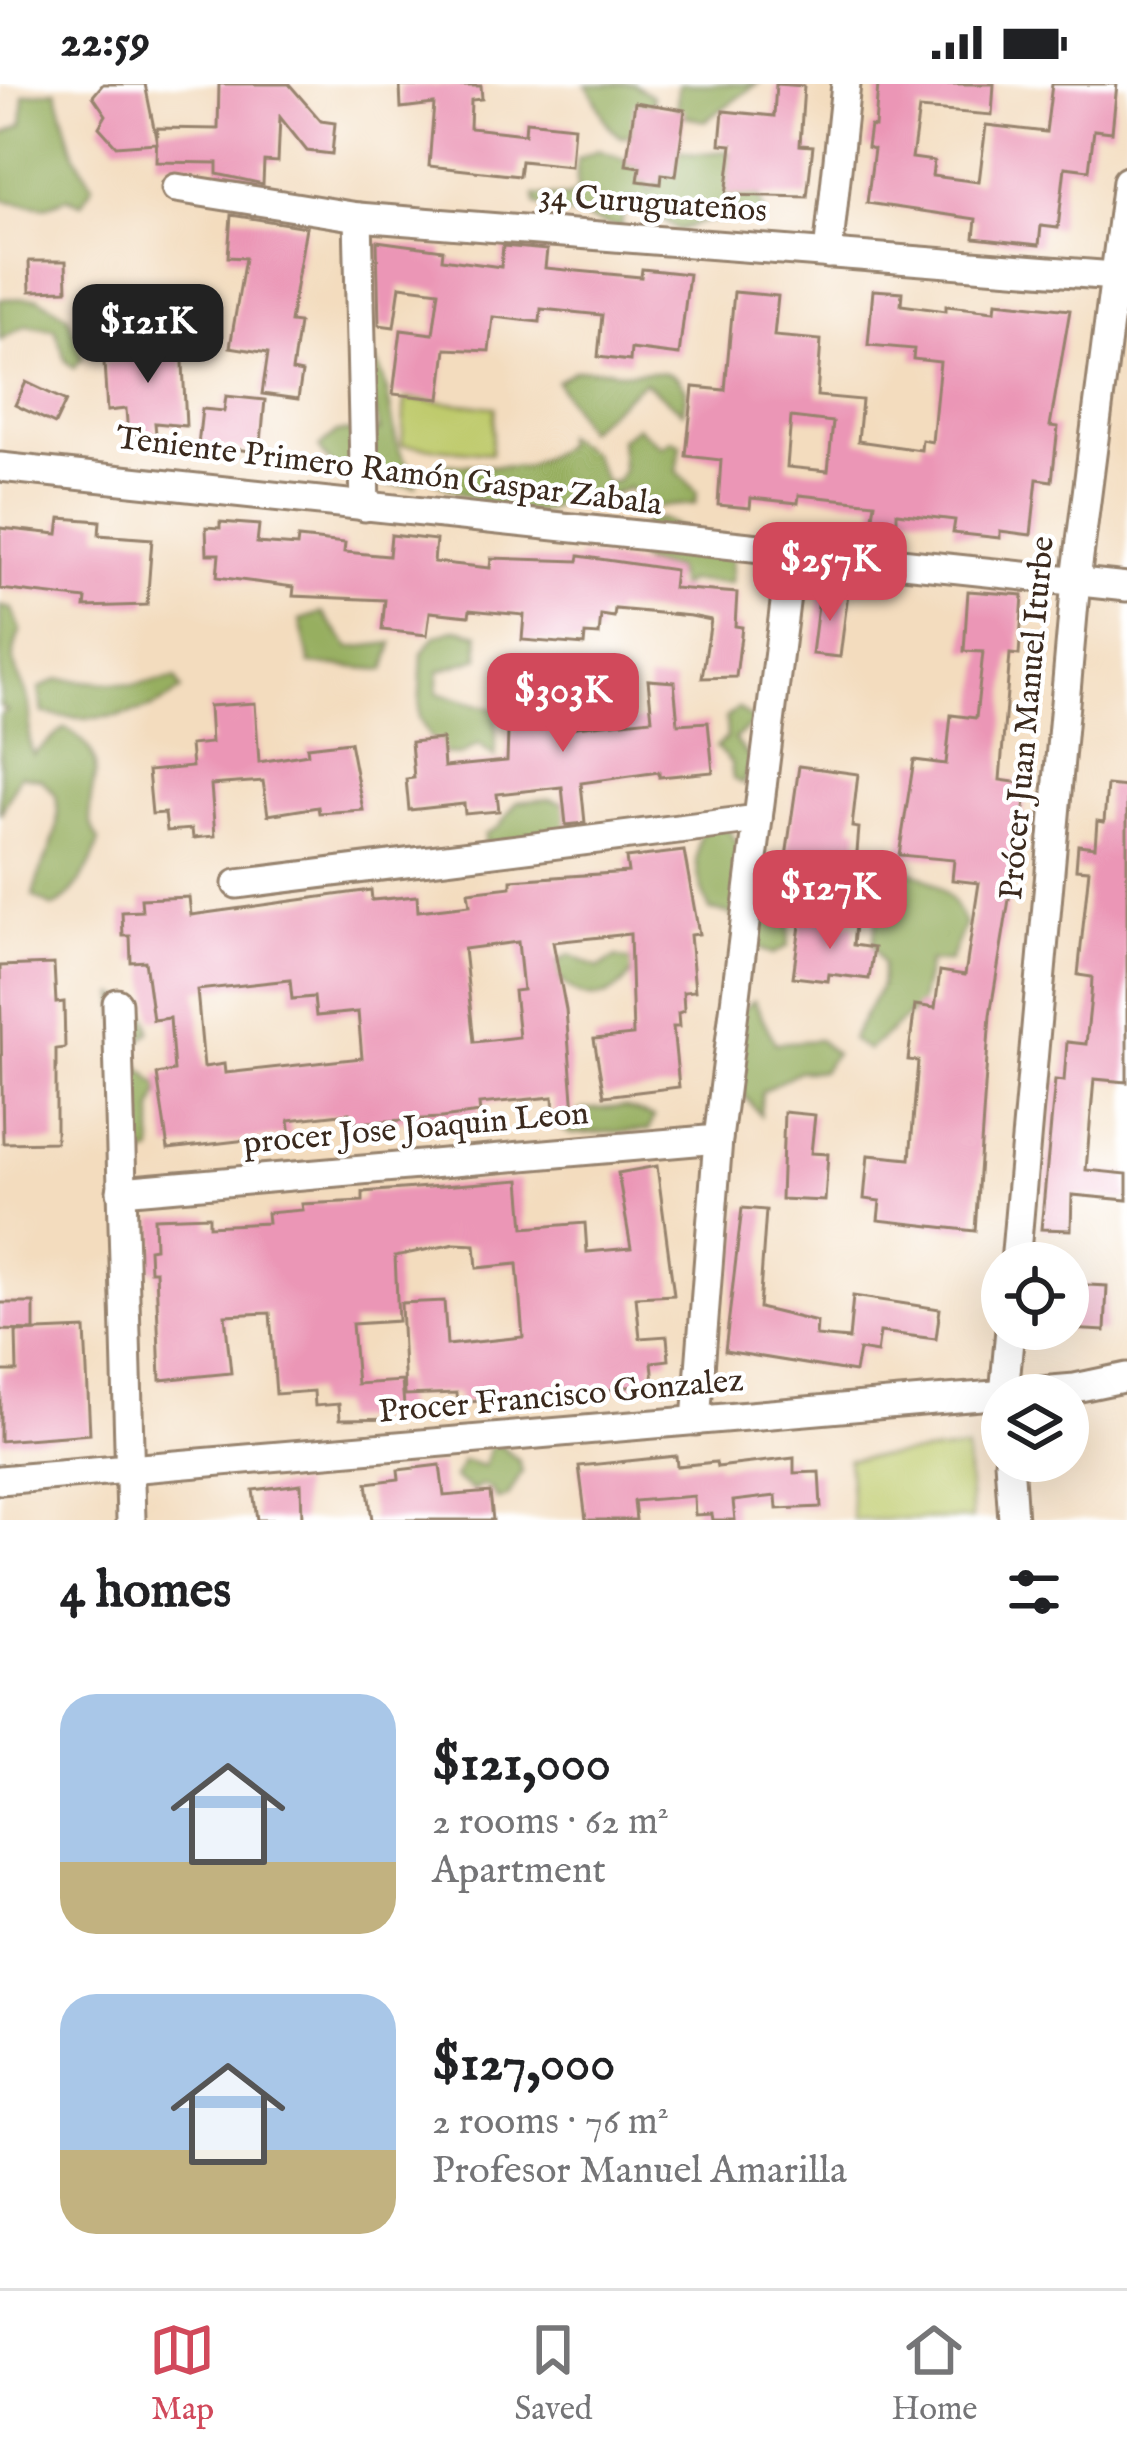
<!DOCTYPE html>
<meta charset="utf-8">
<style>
body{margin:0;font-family:"IM FELL English",serif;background:#f6f6f6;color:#202124;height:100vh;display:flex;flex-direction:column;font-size:45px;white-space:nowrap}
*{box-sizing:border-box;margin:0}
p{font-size:39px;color:#757577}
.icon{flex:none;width:66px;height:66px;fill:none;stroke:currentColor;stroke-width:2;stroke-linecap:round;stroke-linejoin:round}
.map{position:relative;height:1436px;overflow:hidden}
.panel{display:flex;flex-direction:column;background:#fff;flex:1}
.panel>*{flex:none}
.fabs{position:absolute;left:981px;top:1158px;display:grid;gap:24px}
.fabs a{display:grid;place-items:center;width:108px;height:108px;border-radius:50%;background:#fff;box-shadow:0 12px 48px #0002;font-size:60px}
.price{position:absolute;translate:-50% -102px;padding:0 27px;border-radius:24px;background:#d1495b;color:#fff;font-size:39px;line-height:78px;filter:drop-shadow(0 3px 6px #0008)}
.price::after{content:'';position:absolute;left:50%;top:72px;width:36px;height:27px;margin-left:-18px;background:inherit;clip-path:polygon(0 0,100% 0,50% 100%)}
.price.active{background:#222;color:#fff}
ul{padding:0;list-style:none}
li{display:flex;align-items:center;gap:36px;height:300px;padding:0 60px}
li span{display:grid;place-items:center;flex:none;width:336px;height:240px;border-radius:36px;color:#555}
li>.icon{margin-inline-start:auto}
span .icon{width:144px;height:144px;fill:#fffc;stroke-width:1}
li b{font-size:51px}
h2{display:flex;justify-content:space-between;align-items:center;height:144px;padding:0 60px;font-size:51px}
.status{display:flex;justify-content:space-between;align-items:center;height:84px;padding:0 60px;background:#fff;direction:ltr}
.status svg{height:33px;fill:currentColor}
.dock{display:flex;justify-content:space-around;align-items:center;height:168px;border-top:3px solid #e0e0e0;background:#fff;font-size:33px;color:#757577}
.dock a{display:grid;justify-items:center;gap:6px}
.dock .active{color:#d1495b}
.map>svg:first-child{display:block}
</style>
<div class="status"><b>22:59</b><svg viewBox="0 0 49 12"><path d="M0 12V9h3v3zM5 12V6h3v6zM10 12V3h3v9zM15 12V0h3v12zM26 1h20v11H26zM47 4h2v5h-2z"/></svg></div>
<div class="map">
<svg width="1127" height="1436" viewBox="0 0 1127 1436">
<rect width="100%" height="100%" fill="#fff"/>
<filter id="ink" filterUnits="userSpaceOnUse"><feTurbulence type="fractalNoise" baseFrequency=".00833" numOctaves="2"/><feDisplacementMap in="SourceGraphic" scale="24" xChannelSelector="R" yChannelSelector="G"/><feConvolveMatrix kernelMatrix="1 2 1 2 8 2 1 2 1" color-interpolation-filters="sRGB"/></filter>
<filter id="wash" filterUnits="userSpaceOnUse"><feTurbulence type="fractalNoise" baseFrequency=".004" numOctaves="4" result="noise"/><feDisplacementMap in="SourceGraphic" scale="48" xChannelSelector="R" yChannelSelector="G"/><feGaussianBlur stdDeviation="2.7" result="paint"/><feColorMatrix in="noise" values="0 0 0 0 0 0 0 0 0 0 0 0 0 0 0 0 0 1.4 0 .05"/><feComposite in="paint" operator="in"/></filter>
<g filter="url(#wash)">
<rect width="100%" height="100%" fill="#f3dcbe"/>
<!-- green -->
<g fill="#bfcb6d" stroke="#7d7a46" stroke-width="3">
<polygon points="405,315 495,323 491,369 402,361"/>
<polygon points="966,1365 972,1435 853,1436 848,1375"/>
</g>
<!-- forest -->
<g fill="#97af60" stroke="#696c3f" stroke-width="3">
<path d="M 633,0 L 653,12 L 652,23 L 632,52 L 621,53 C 600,39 602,19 586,1 Z"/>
<polygon points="678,0 757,0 705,37 682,32 677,24"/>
<polygon points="56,6 74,69 93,102 81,120 67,114 45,123 2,116 0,52 22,40 24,11"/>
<path d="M 672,64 L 693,70 L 727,67 C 742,78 766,118 764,136 L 708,137 L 678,146 L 632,114 L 624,122 L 621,144 L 536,121 L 535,111 L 568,113 L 577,107 L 577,75 L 598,66 L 632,78 L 643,87 L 649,107 L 658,101 L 655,91 Z"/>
<polygon points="39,214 68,232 82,274 74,284 66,277 55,245 26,241 0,256 0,215"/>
<path d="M 366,268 C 390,287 389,330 397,359 C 401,376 413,383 416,402 C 374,400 341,402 319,363 L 337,348 L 380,347 L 369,308 Z"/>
<path d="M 607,285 C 636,296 670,274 686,306 L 683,328 L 644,298 L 586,346 L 557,298 L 575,286 Z"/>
<path d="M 637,343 L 662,363 L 671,356 L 681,360 L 677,387 L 697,408 L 695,420 L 654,423 L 628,404 L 597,416 L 573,410 C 564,415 556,422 547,426 C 524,436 446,407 427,392 L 443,380 L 526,383 L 563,362 L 564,352 L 592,370 L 606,399 L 617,397 L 623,387 L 620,355 Z"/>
<polygon points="661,435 733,467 731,499 688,497 680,503 674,484 643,479 627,460 648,436"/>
<path d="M 0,522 L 12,525 L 21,546 C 1,591 29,592 30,631 C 30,647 27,655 33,671 L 65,644 C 127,680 69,712 99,757 C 93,779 74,814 53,823 L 33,812 C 42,770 64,759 56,711 L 41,695 L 20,691 L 0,731 L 0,632 L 7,627 L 0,622 Z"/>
<polygon points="322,529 350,564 393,559 385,586 310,580 300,536"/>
<polygon points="456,545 478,550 479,574 439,587 437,609 497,626 495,673 479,660 461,671 440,670 419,634 422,569 435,552"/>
<path d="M 176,594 L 181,605 C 150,635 84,639 43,629 L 39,605 L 59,595 L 134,601 Z"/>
<polygon points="738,624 755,638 734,655 751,676 743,700 733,695 731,679 716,663 727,654 726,634"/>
<polygon points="549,715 575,722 567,751 485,760 485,750 499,743 517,718"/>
<path d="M 721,738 C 745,763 748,786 750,820 L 778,825 L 790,838 L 788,862 L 773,870 L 760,865 L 729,829 L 710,826 C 696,796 692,771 704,740 Z"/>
<path d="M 906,785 C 935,795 953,812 965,840 L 950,877 L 929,878 L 919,922 L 868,966 L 851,956 L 881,902 L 883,880 L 873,861 L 879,816 L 890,793 Z"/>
<path d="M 570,871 L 599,884 L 616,873 L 638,879 C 620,914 587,926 561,896 L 554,904 L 541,886 Z"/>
<path d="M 116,911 C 135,918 150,926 150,948 L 126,969 L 161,1004 L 153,1025 L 153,1068 L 132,1077 Z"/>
<polygon points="754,917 775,959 819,956 835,970 822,987 799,987 762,1008 760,1031 728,991 737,929"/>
<polygon points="624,1023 654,1033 649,1046 571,1050 558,1043 583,1026"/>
<polygon points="501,1362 519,1377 522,1388 508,1413 497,1415 491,1405 482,1401 473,1407 454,1394 463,1377 484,1383 490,1363"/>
</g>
<g id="blocks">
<!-- building -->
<g fill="#eb96b6" fill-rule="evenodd">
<polygon points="103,0 145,0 157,59 116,62 99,43 106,31 93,12"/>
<polygon points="219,0 289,0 321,37 335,39 332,70 307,67 280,33 278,78 264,77 263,100 217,90 217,79 156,78 157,44 218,45"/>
<polygon points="776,0 804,2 800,61 813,62 807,113 726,111 732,61 720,60 723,27 774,32"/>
<polygon points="878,0 994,0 992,31 919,25 912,74 934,77 932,92 979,98 986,41 1046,48 1052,0 1117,0 1112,48 1094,46 1089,86 1065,83 1058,144 1041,142 1039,161 974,154 976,135 867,119 874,65 867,63 870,42 875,43"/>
<polygon points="400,2 481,2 482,15 471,16 470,44 525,50 526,37 574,42 571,82 521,77 519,92 429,82 434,20 401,24"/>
<polygon points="635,18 685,26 676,92 662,90 661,100 638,97 640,83 626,81"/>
<polygon points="231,131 306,143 290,238 299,239 292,287 302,289 298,315 262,310 268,269 230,263 245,174 228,173"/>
<polygon points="377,157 443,166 442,175 501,183 503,162 547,166 545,184 641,193 642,185 689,190 679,271 631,265 630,277 598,273 602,231 541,225 540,238 493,233 489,267 446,265 440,315 393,310 401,246 433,250 439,207 400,202 394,243 379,241"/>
<polygon points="29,177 66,177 67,206 30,207"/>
<path d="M 873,206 L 902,208 L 901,221 L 946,227 L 946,222 L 995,227 L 996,218 L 1070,226 L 1050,342 L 1058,343 L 1052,397 L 1037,395 L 1031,451 L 1000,447 L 1000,454 L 953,449 L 955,436 L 897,429 L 897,436 L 873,433 L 875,419 L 799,411 L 798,419 L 751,414 L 750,424 L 718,421 L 721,376 L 686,372 L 693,303 L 725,306 L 734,208 L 778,212 L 774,252 L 821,256 L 817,312 L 862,316 L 858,357 L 921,366 L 922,356 L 932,358 L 940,278 L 913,275 L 914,265 L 868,261 ZM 791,333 L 833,338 L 828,387 L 787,383 Z"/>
<polygon points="182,258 186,342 155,339 156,350 128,351 126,325 107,327 104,278 124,276 123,260"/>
<polygon points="26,298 66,317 55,340 15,321"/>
<polygon points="226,312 265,316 260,368 198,361 202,325 224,327"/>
<polygon points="60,434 100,437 99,451 152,455 147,521 85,523 86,515 0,505 0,444 58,450"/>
<polygon points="220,438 259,441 257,459 297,462 298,454 345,459 344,468 389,472 391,451 436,456 434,478 490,484 491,474 578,477 579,472 675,486 673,504 737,509 735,542 742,543 736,593 702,594 711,536 691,532 615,525 614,533 601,531 599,551 585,550 584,561 522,556 524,531 470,526 469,532 430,528 427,551 382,546 385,516 293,512 294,503 217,493 219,470 207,470 206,443 220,444"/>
<polygon points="820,506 848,509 840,573 812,570"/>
<polygon points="968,507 1023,511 1019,571 1010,570 1000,696 1028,700 990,931 975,1147 878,1136 880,1117 864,1115 868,1071 910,1075 918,977 908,976 915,921 935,924 940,887 965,891 979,799 952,796 954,776 899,771 914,676 946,680 951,631 976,634 983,568 964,567"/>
<polygon points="536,594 537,618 553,616 556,645 652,635 648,596 674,598 678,640 708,638 713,688 659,693 659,688 581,699 585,739 566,741 562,703 497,710 499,727 465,730 464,720 409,726 406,695 414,694 411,658 442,655 444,683 507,677 508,649 513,648 511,595"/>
<polygon points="255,619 259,678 308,670 307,663 350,658 363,726 319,729 318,723 268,731 263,697 211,701 215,752 193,754 192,745 167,747 165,729 152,730 148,687 192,683 190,661 211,659 209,622"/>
<polygon points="799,682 858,690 852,743 859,744 856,780 786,773"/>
<polygon points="1107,701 1127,703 1127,998 1094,995 1086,1086 1127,1090 1127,1116 1072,1111 1071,1146 1041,1145 1055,996 1064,997 1067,958 1086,960 1091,913 1092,893 1078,891 1089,786 1076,785 1078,761 1095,763 1097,737 1104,738"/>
<path d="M 684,767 L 699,850 L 690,851 L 695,907 L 683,908 L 684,927 L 678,929 L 679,943 L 673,943 L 679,1003 L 604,1012 L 594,955 L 633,951 L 630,850 L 553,858 L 566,926 L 574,1028 L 554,1030 L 553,1013 L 479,1020 L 480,1029 L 441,1034 L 350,1039 L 349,1029 L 289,1036 L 291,1051 L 168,1065 L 157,990 L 174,987 L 170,934 L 153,936 L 145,877 L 131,878 L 130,852 L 123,852 L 122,828 L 142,827 L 141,815 L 189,813 L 191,831 L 371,806 L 372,816 L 417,812 L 418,827 L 470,821 L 468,808 L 511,803 L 511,796 L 628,788 L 626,774 ZM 518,858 L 523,906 L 514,907 L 519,953 L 474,958 L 464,865 ZM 290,896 L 292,915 L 314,913 L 316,932 L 358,928 L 362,974 L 225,989 L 224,980 L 204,983 L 197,906 Z"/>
<polygon points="801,834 855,841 853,861 874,864 869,895 829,890 828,897 793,893"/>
<polygon points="54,880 56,919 64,918 65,964 56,965 56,1058 3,1059 0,882"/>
<polygon points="784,1028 815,1031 811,1069 828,1070 825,1117 781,1115"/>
<polygon points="657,1082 674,1211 636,1213 640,1254 667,1252 669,1276 652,1278 654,1299 502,1322 501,1315 458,1319 457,1309 405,1311 401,1219 444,1217 447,1261 523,1253 517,1180 477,1184 475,1161 455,1160 395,1172 398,1237 352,1240 357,1300 402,1297 405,1334 340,1335 339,1320 315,1322 314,1307 276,1310 270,1229 225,1231 231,1289 160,1296 156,1187 150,1187 149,1165 155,1164 154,1134 209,1132 209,1142 268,1139 267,1129 303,1126 302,1120 363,1117 363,1108 520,1096 524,1144 585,1139 587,1168 631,1164 618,1089"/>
<polygon points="742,1124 766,1126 759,1224 817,1238 816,1252 849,1255 853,1212 940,1225 936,1255 880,1248 877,1269 859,1266 855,1288 725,1267"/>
<polygon points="1068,1200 1107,1202 1105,1247 1068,1245"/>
<polygon points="0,1219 34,1219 34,1247 0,1246"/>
<polygon points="85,1245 90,1350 0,1357 0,1295 2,1287 17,1287 16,1248"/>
<polygon points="676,1372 677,1382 716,1378 717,1383 794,1374 794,1389 819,1388 821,1423 777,1425 776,1412 733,1417 735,1436 713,1436 712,1430 695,1431 694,1412 634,1417 636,1436 586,1436 579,1382"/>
<polygon points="440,1381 444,1412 490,1408 493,1436 372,1436 367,1399 399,1395 398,1386"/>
<polygon points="301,1400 302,1436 257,1436 253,1406"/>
</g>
</g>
</g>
<g filter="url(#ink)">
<use href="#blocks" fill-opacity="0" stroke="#97836e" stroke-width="3"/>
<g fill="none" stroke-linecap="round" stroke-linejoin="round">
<!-- minor casing -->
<g stroke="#97836e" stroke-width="33">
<g id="minor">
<polyline points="176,104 358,133 1127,193"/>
<polyline points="358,133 365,423"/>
<polyline points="828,170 846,0"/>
<polyline points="0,383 1127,503"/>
<polyline points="237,800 758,735"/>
<polyline points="117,919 131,1436"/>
<polyline points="121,1107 718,1055"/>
<polyline points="1015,1179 1076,496 1127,97"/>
<polyline points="1004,1311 1010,1245"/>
<polyline points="696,1337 718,1055 791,471"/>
<polyline points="1009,1377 1013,1436"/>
<polyline points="0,1396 1075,1304 1127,1293"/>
</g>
</g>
<!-- minor -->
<use href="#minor" stroke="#fff" stroke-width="27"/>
</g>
</g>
<g text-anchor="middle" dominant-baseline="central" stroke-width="9" stroke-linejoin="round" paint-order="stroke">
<!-- street labels -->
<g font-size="33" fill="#3b2a1e" stroke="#fff">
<text transform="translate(653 120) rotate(4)">34 Curuguateños</text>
<text transform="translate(389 388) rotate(7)">Teniente Primero Ramón Gaspar Zabala</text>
<text transform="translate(1028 634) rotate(-85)">Prócer Juan Manuel Iturbe</text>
<text transform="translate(416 1045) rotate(-5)">procer Jose Joaquin Leon</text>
<text transform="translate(561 1313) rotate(-5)">Procer Francisco Gonzalez</text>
</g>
</g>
</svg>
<div class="fabs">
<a><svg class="icon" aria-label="locate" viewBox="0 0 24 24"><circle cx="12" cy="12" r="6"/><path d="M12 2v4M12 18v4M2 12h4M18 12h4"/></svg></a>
<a><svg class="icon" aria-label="layers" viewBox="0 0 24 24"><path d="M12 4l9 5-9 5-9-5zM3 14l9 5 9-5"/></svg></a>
</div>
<b class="price active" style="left:148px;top:302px">$121K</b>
<b class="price" style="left:830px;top:540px">$257K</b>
<b class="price" style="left:563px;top:671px">$303K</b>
<b class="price" style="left:830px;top:868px">$127K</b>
</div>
<section class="panel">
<h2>4 homes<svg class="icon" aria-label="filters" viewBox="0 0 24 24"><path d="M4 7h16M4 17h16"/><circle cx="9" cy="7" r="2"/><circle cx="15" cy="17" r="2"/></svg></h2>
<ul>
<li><span style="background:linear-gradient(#a9c7e8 70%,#c2b280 0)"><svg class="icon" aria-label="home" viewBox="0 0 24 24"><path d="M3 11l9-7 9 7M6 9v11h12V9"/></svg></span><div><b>$121,000</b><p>2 rooms · 62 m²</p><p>Apartment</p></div></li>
<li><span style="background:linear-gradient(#a9c7e8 65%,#c2b280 0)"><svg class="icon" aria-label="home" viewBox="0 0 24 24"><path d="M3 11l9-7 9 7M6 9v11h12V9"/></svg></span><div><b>$127,000</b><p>2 rooms · 76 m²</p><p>Profesor Manuel Amarilla</p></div></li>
</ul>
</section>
<nav class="dock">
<a class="active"><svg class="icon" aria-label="map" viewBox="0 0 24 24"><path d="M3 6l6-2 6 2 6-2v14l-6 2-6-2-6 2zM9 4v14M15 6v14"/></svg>Map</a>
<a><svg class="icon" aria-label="saved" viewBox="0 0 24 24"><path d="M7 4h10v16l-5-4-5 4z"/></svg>Saved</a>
<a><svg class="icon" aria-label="home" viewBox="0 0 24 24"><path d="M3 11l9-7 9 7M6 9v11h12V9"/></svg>Home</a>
</nav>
